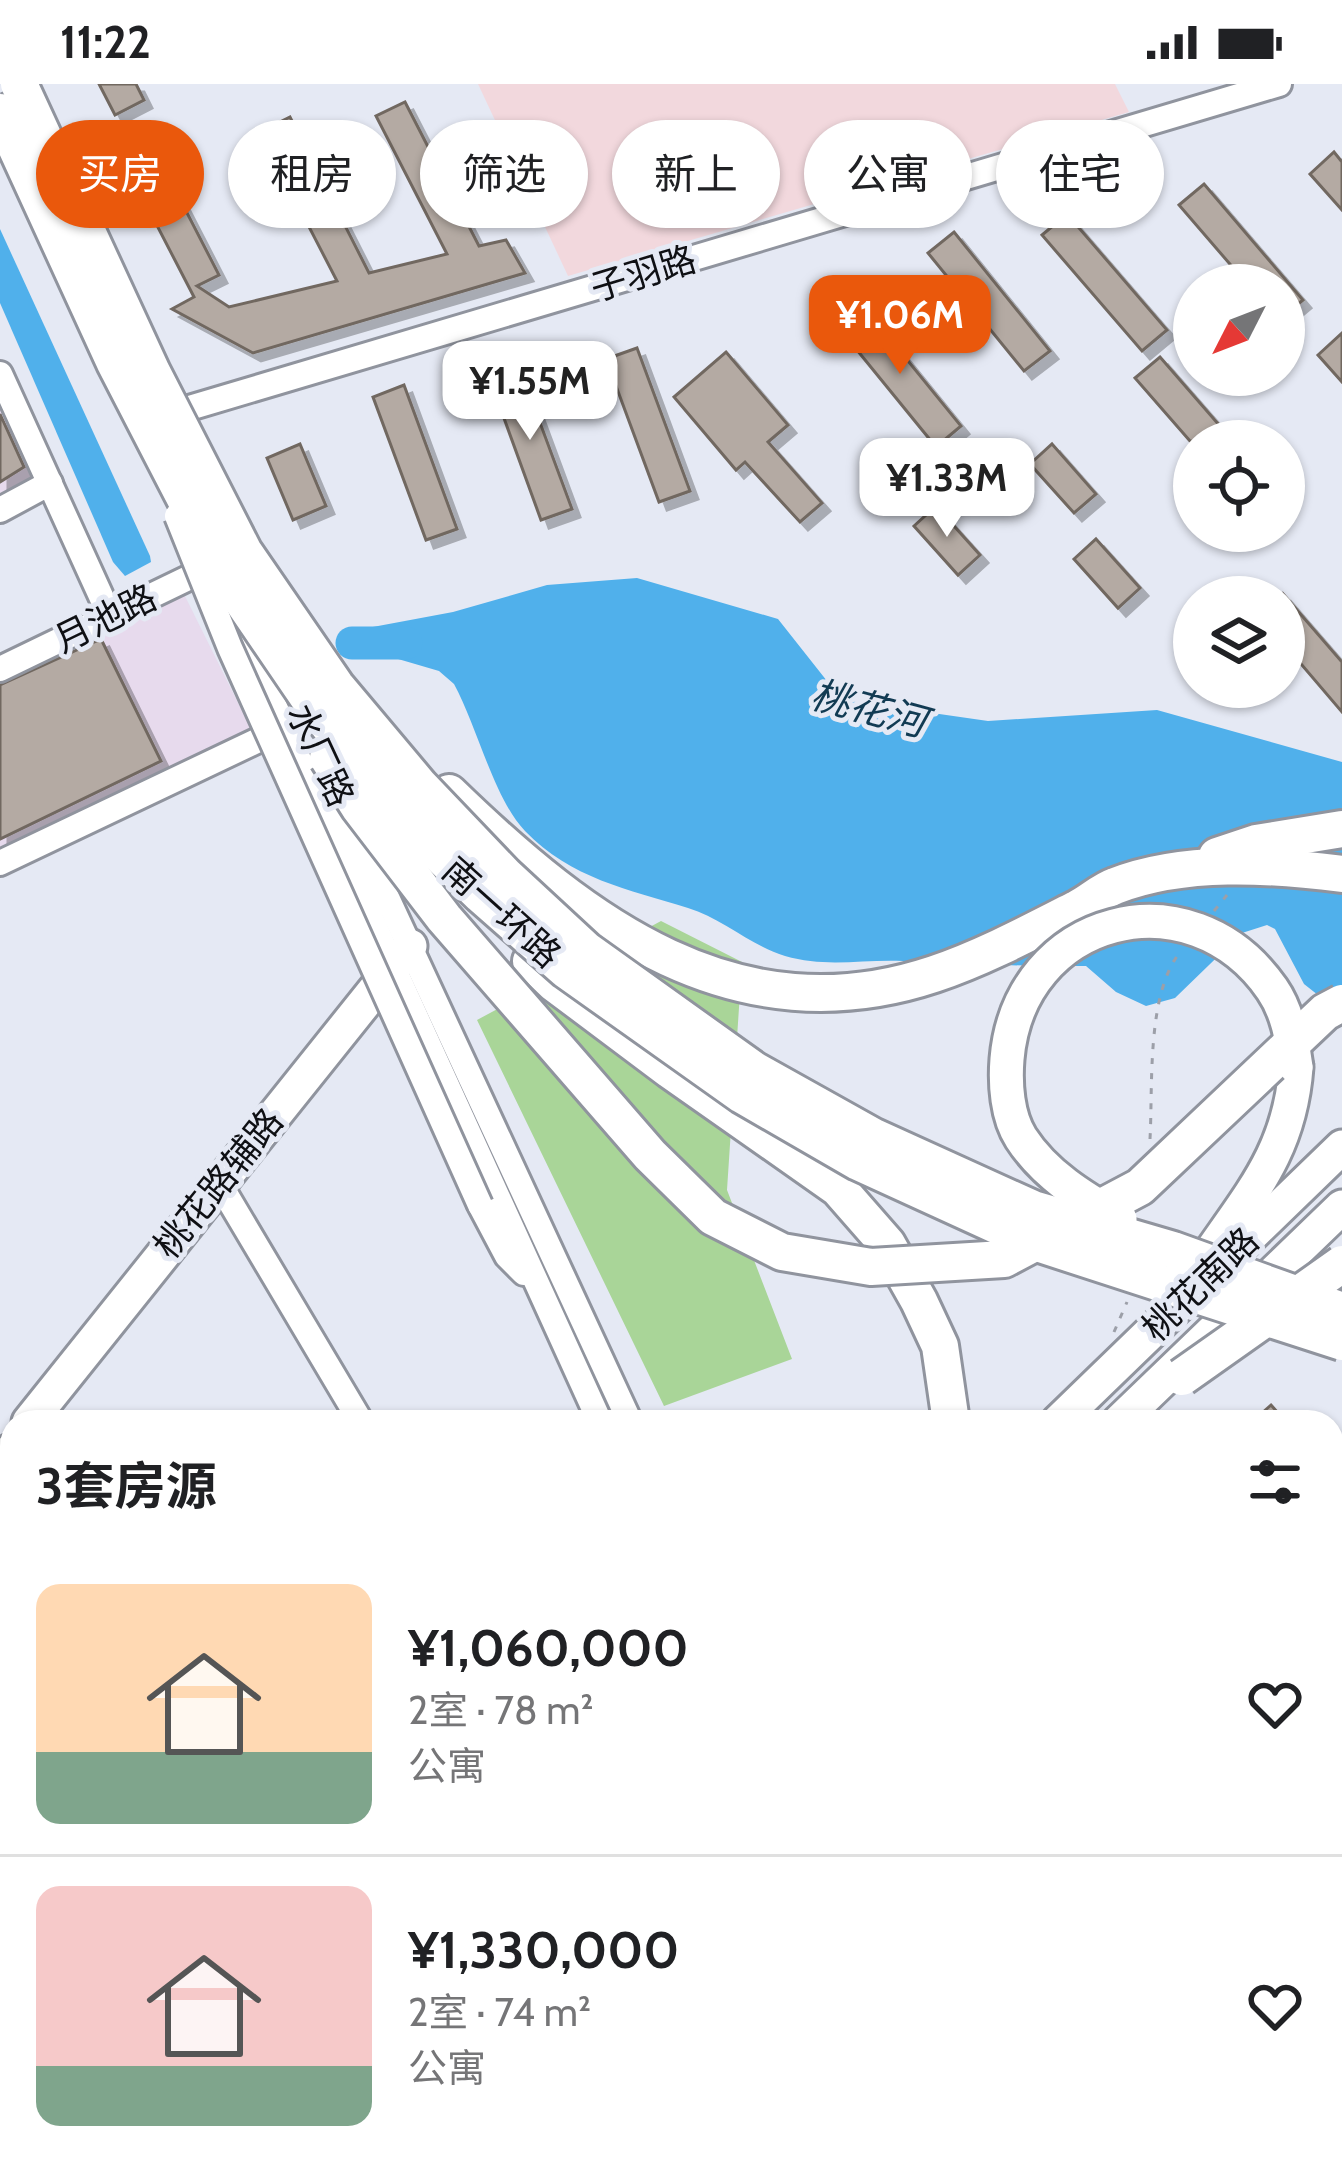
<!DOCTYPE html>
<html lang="zh">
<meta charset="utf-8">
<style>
body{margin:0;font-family:Cabin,"Noto Sans SC",sans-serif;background:#f6f6f6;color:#202124;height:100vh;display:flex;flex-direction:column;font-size:45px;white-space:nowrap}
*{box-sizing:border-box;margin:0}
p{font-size:39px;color:#757577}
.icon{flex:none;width:66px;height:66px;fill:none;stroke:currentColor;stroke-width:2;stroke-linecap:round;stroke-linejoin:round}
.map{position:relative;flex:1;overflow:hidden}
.sheet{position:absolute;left:0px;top:1326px;width:1344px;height:771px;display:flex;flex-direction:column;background:#fff;border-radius:36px 36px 0 0;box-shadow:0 3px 9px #0004}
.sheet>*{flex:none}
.top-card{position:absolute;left:36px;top:36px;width:1272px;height:108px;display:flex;gap:24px}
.needle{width:78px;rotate:228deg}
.tools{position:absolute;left:1173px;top:180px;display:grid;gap:24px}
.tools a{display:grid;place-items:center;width:132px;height:132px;border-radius:50%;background:#fff;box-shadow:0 3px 9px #0004;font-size:60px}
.price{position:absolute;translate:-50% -102px;padding:0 27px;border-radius:24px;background:#fff;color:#222;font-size:39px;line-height:78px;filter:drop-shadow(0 3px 6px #0008)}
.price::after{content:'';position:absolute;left:50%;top:72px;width:36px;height:27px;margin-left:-18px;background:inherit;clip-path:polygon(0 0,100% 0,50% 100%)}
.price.on{background:#ea580c;color:#fff}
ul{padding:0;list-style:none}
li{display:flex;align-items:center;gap:36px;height:300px;padding:0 36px}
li+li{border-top:3px solid #e0e0e0}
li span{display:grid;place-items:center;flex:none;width:336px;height:240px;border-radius:24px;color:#555}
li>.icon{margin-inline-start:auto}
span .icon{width:144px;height:144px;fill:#fffc;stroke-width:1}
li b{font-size:51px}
h2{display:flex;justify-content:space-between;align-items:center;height:144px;padding:0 36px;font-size:51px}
.tag{padding:0 42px;border-radius:54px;background:#fff;box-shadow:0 3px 9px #0004;font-size:42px;line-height:108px}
.tag.on{background:#ea580c;color:#fff}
.status{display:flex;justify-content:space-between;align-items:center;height:84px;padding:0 60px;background:#fff;direction:ltr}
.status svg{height:33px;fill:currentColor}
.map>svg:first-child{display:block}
</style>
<div class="status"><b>11:22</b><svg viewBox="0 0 49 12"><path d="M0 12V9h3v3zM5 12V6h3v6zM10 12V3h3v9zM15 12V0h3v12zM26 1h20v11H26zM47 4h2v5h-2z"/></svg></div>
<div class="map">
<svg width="1342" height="2095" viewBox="0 0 1342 2095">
<defs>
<filter id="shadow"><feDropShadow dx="8" dy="8" stdDeviation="0" flood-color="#0004"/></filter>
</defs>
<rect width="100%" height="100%" fill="#e5e9f4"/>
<!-- commercial -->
<g fill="#e7daed">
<polygon points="0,274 50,385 0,418"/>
<polygon points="181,504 251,645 0,768 0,594"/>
</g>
<!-- education -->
<g fill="#f2d8dd">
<polygon points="478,0 1115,0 1129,28 568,192"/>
<polygon points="1342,1815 1342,1993 1332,1996 1332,1822"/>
</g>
<!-- green -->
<polygon fill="#a9d598" points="661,837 742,878 727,1106 792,1275 664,1322 477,936"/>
<!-- water -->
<g fill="#50b0eb">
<polygon points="0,145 150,472 151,478 125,492 113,478 0,219"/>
<path d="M 637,494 L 778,535 L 842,616 L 988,637 L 1157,626 L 1342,678 L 1342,930 L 1304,900 L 1275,845 L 1267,841 L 1242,849 L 1175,914 L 1146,922 L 1116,908 L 1086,882 C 1024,883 965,879 903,877 C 863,875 826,884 785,872 C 751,862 722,834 688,824 C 628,805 571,795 525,747 C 494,715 477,642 454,600 L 439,587 L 364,565 L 362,545 L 453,528 L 547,501 Z"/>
</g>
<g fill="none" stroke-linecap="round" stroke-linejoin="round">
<!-- river -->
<polyline stroke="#50b0eb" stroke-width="33" points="352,559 406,559"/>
</g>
<!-- building -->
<g fill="#b4aaa3" stroke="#716861" stroke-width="3" filter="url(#shadow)">
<polygon points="99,0 136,0 144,16 115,31"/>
<polygon points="405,18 479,162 506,156 525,189 253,269 172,225 194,213 120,70 149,55 219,191 197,202 229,223 337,197 260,48 290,33 369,189 447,170 376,32"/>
<polygon points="1334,68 1342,78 1342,126 1310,90"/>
<polygon points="1204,100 1303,216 1284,232 1284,201 1248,201 1179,121"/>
<polygon points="1067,130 1167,246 1142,267 1042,151"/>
<polygon points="954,148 1050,267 1024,287 928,169"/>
<polygon points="865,224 961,342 936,363 839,244"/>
<polygon points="1342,249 1342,298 1318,271"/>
<polygon points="637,264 690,407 659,418 606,275"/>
<polygon points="726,268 788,341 768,358 822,419 800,438 745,378 736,386 674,313"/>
<polygon points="1160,273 1233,357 1190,357 1135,294"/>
<polygon points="519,282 572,425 541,436 489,293"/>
<polygon points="404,301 457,445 426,456 373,313"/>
<polygon points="0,330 24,383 0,398"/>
<polygon points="300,360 326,422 293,436 267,374"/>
<polygon points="1052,360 1096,410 1074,429 1030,380"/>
<polygon points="936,422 980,471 958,491 914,442"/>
<polygon points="1096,455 1140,504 1118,524 1074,475"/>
<polygon points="1284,511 1342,578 1342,628 1284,560"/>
<polygon points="101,555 161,677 0,755 0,601"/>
<polygon points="1271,1321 1286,1338 1252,1338"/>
</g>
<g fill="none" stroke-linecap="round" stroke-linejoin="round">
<!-- minor-tunnel -->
<polyline stroke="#c5c8d2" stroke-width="24" stroke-dasharray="24 12" stroke-linecap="butt" points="1332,1761 1342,1754"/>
<!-- minor casing -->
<g stroke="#90949e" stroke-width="30">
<g id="minor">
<polyline points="0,290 110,532"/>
<polyline points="159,333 1279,0"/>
<polyline points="0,426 50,399"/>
<polyline points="225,513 600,1338"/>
<polyline points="0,585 211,483"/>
<polyline points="346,725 630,1338"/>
<polyline points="0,779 269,651"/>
<polyline points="219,1099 361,1338"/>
<polyline points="480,1121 507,1172 524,1189"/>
<polyline points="0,1576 12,1597"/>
<polyline points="1332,1815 1342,1809"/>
<polyline points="921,2085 925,2095"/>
<polyline points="946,2085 951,2095"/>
<polyline points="966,2085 970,2095"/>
</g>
</g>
<!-- major casing -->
<g stroke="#90949e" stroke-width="39">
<g id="major">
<path d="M 1204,1178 C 1250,1110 1290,1068 1296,983"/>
<polyline points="29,1338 410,862"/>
<polyline points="1058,1338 1342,1063"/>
<polyline points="1119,1338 1342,1123"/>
<polyline points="0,1385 12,1366"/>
<polyline points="264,2095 277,2085"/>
<polyline points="318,2095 329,2085"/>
<polyline points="349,2095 360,2085"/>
</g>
</g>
<!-- highway casing -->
<g stroke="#90949e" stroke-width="42">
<g id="highway">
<path d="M 449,709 C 584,840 736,956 934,890 C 982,874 1031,848 1076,825 C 1089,819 1101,807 1115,802 C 1184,775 1270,781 1342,790"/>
<polyline points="1217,772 1256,759 1342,745"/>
<polyline points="531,877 554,899 670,986 838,1104 887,1160 919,1217 940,1262 951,1338"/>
</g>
</g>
<!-- path -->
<g stroke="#9c9fa8" stroke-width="3" stroke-dasharray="6 9" stroke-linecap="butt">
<polyline points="1214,827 1227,811"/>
<path d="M 1150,1055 C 1153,1002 1146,909 1181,867"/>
<polyline points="1114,1248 1127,1218"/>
<polyline points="1010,1338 1014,1334 1030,1333"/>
</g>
<!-- minor -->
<use href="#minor" stroke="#fff" stroke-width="24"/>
<!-- major -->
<use href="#major" stroke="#fff" stroke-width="33"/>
<!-- highway -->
<use href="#highway" stroke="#fff" stroke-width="36"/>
<!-- minor-bridge casing -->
<g stroke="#90949e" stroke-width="30" stroke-linecap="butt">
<polyline id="minor-bridge" points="177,432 230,564 480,1121"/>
</g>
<!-- major-bridge casing -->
<g stroke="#90949e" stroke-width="39" stroke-linecap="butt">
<path id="major-bridge" d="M 1120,1135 C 1083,1114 1045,1091 1021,1054 C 1007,1032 1005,1000 1007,975 C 1019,832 1190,787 1272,905 C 1288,928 1292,956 1296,983"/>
</g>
<!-- highway-bridge casing -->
<g stroke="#90949e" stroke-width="42" stroke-linecap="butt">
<g id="highway-bridge">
<polyline points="19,0 152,288 244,468 336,602 420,702 505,791 586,866 754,986 874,1053 1033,1125 1173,1166 1342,1227"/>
<polyline points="0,28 115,279 224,490 316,625 396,728 481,811 566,886 742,1011 858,1078 1031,1157 1342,1258"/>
<polyline points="328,674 359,723 444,834 650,1071 713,1133 782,1168 871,1183 1004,1175 1140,1103 1325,928 1342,919"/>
<polyline points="1182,1293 1342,1180"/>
</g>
</g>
<!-- minor-bridge -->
<use href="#minor-bridge" stroke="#fff" stroke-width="24"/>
<!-- major-bridge -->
<use href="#major-bridge" stroke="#fff" stroke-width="33"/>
<!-- highway-bridge -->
<use href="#highway-bridge" stroke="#fff" stroke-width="36"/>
</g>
<g text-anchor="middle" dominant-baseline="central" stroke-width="10" stroke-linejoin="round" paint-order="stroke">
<!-- street labels -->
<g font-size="36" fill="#0f1014" stroke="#e5e9f4">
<text transform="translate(643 189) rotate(-17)">子羽路</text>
<text transform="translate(105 534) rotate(-26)">月池路</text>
<text transform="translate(321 671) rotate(65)">水厂路</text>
<text transform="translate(502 828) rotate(42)">南一环路</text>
<text transform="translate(218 1099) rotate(-51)">桃花路辅路</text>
<text transform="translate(1200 1200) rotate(-44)">桃花南路</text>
</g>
<!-- water labels -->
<g font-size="39" font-style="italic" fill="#123b53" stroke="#e5e9f4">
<text transform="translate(869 624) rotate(15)">桃花河</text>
</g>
</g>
</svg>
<div class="tools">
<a><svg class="needle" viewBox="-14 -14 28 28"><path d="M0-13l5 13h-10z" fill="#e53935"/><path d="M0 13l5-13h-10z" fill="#757577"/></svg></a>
<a><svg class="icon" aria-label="locate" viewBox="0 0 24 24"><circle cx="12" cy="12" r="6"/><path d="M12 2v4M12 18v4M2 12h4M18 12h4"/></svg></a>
<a><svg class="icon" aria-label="layers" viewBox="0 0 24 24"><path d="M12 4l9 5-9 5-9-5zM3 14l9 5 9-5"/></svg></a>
</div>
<b class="price on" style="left:900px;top:293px">¥1.06M</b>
<b class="price" style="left:530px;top:359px">¥1.55M</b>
<b class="price" style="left:947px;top:456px">¥1.33M</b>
<div class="top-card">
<a class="tag on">买房</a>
<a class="tag">租房</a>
<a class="tag">筛选</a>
<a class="tag">新上</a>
<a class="tag">公寓</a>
<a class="tag">住宅</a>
</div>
<section class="sheet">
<h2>3套房源<svg class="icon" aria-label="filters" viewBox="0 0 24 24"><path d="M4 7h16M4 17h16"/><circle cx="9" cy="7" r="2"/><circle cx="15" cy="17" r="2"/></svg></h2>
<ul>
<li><span style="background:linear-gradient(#ffd9b3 70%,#7fa58c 0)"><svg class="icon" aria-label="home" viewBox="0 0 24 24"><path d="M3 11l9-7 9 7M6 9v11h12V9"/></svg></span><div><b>¥1,060,000</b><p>2室 · 78 m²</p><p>公寓</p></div><svg class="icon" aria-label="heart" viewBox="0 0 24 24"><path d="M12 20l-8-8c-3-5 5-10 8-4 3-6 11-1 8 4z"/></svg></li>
<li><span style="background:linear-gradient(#f6c9c9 75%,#7fa58c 0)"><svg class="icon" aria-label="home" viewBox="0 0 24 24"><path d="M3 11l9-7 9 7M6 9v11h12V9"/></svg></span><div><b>¥1,330,000</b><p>2室 · 74 m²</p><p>公寓</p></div><svg class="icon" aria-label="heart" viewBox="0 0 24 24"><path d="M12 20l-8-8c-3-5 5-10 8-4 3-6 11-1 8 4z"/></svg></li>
</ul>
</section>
</div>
